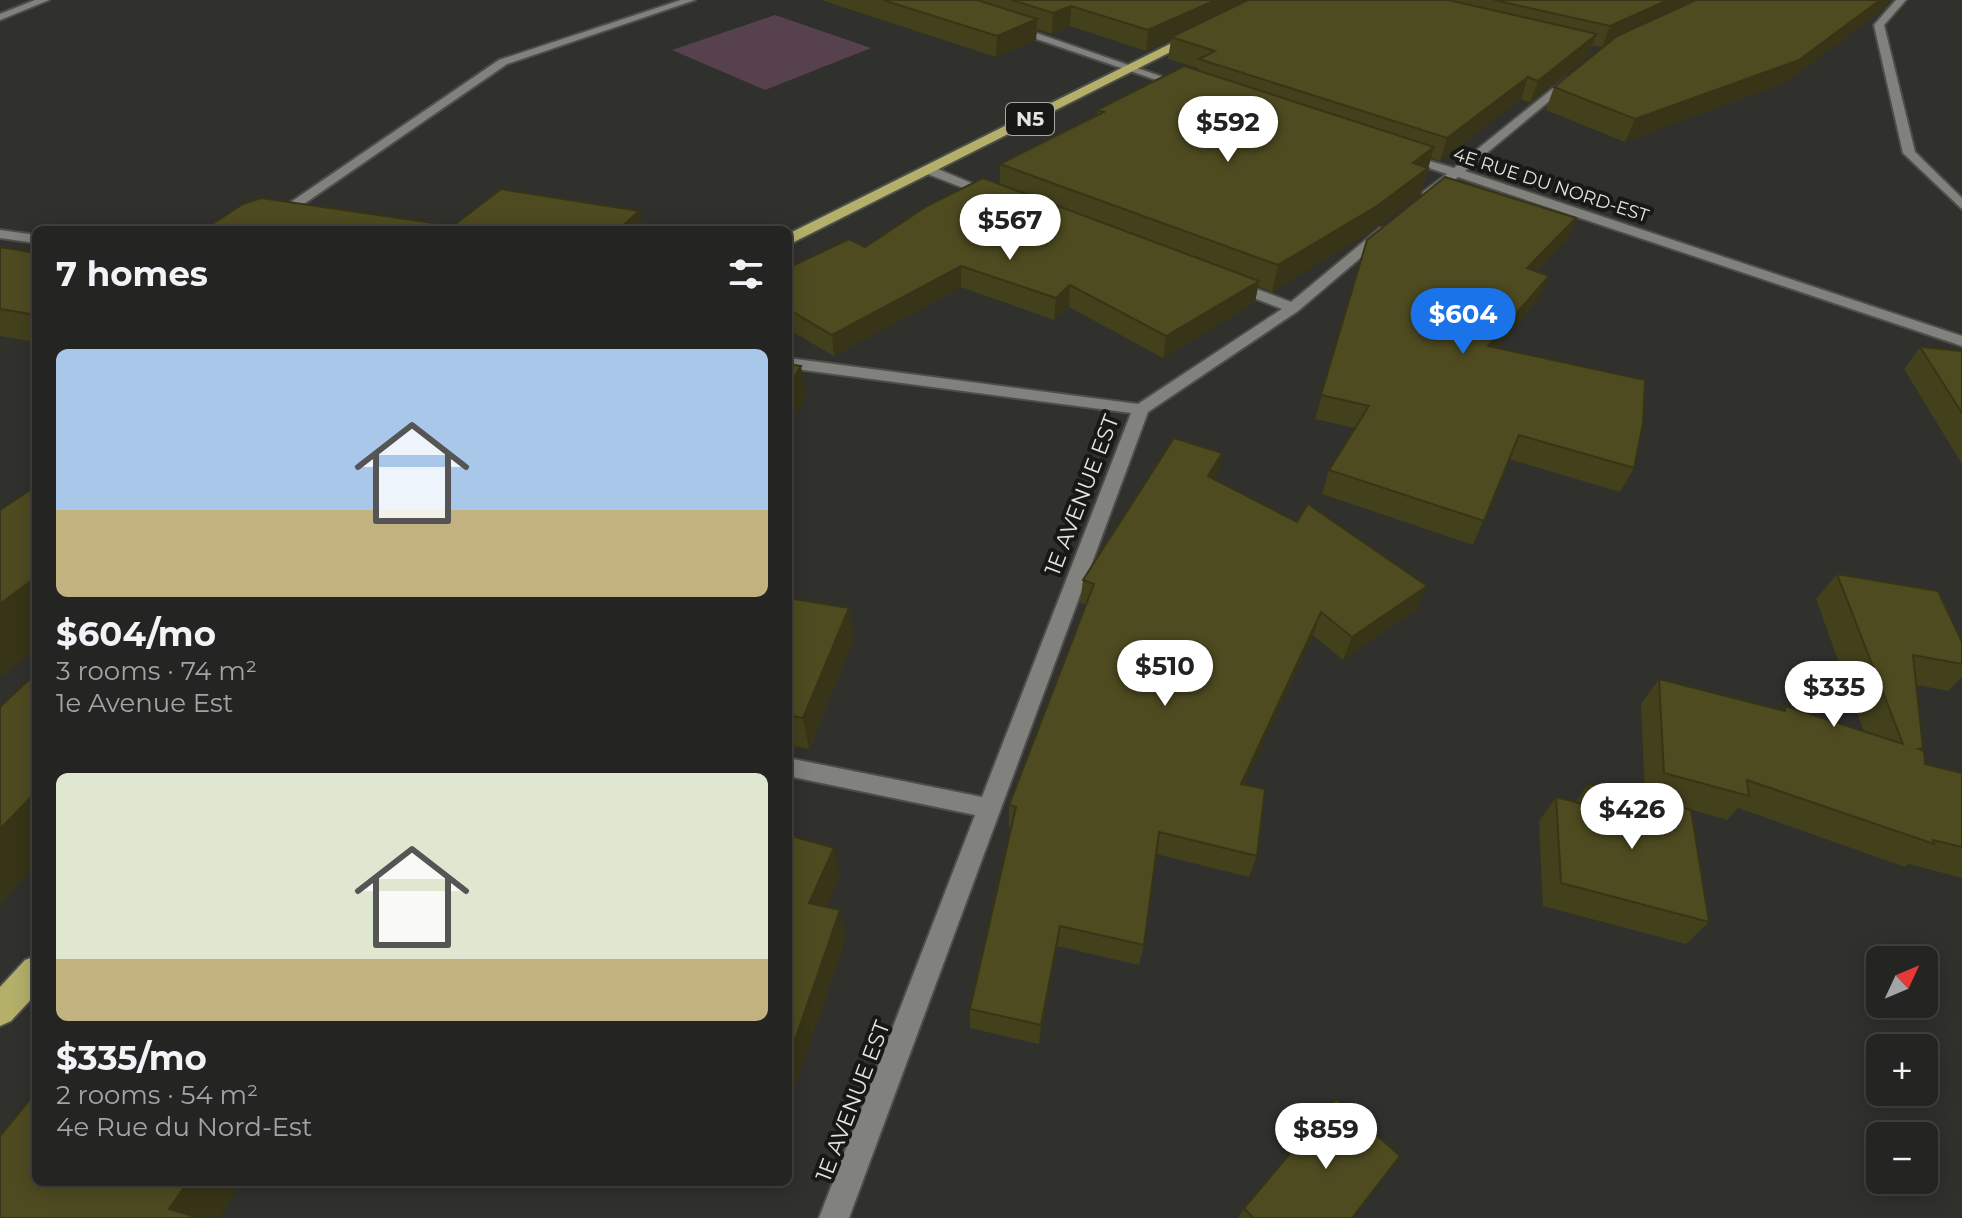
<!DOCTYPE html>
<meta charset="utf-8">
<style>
body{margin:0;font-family:Montserrat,sans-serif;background:#30302f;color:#f1f3f6;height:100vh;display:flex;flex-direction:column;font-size:30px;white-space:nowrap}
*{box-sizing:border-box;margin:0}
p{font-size:26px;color:#a3a4a5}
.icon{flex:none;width:44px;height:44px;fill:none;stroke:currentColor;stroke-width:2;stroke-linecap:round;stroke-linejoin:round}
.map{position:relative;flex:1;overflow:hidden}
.details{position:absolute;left:32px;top:226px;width:760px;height:960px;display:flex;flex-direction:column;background:#242422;border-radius:12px;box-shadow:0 4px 20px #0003,0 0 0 2px #414140}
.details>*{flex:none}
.needle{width:52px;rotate:46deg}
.buttons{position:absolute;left:1866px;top:946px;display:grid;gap:16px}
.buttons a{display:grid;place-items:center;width:72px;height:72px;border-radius:12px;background:#242422;box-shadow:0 4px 20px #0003,0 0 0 2px #414140;font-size:40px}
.price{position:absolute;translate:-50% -68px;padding:0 18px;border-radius:28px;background:#fff;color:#222;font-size:26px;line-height:52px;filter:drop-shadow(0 2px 4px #0008)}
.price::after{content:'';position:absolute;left:50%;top:48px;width:24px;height:18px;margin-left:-12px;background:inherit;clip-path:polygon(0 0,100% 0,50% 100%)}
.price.on{background:#1a73e8;color:#fff}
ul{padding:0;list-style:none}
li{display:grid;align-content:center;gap:16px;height:424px;padding:0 24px}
li span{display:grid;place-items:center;height:248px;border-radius:12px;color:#555}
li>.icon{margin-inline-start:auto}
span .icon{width:144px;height:144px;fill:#fffc;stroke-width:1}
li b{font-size:34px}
h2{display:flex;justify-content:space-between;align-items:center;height:96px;padding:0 24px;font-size:34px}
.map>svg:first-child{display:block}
</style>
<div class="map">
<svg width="1962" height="1218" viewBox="0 0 1962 1218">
<rect width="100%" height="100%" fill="#30302d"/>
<!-- green -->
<polygon fill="#58414e" points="775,15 871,48 765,90 672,50"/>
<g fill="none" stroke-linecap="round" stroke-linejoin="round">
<!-- street casing -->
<g stroke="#4d4d4a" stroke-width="4">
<g id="street">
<polygon points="35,0 49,0 0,20 0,14"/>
<polygon points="681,0 695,0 507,64 266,230 250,230 499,60"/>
<polygon points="1896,0 1906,0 1884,25 1915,152 1962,198 1962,209 1903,153 1874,25"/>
<polygon points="1007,25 1013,25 1189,86 1180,88 1007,29"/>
<polygon points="1567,77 1576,79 1465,171 1962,336 1962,346 1458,177 1433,198 1423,198 1423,192 1447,174 1402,159 1402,153 1454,168"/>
<polygon points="925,167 933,167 1000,195 989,198 925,173"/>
<polygon points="1380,228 1392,231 1298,311 1148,412 849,1218 819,1218 975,815 788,776 788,758 982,797 1131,413 788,368 788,358 1138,404 1282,309 1228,288 1228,282 1238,282 1291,302"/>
<polygon points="0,230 36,235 36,243 0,238"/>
</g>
</g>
<!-- highway casing -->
<g stroke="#4d4d4a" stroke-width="4">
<g id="highway">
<polygon points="1194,32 1204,35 788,245 788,234"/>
<polygon points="36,956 36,994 11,1021 0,1026 0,987 25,960"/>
</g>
</g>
<!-- street -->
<use href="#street" fill="#81817d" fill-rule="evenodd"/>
<!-- highway -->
<use href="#highway" fill="#b4b06a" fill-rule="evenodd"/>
</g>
<!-- wall -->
<g fill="#43401c">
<polygon points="821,0 1891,0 1885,8 1787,82 1625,142 1546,110 1554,87 1608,44 1602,47 1593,45 1588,56 1530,103 1521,99 1440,161 1431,158 1421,193 1370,232 1272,292 1258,286 1255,302 1163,358 1069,307 1054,320 961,287 834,356 788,329 788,268 865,247 1000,185 1000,164 1097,116 1097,110 1198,70 1198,68 1168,59 1171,40 1146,51 1070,26 1052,34 1037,29 1036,40 996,57"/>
<polygon points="1576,218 1567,240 1536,272 1539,298 1497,348 1634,468 1620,492 1509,459 1473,545 1322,494 1329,470 1355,428 1315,419 1367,240"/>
<polygon points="0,247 36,253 36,342 0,336"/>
<polygon points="1920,347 1962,351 1962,464 1904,369"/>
<polygon points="1222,453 1215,479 1417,609 1343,660 1313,635 1244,784 1257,856 1249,877 1156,854 1144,945 1139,965 1057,946 1039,1044 970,1028 970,1009 1011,828 1009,827 1009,805 1086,605 1080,603 1083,580"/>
<polygon points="1837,574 1962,642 1962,677 1948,691 1917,685 1921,750 1925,764 1962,773 1962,878 1909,864 1905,867 1738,808 1727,820 1645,796 1641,704 1659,679 1782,710 1785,706 1864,732 1816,599"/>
<polygon points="788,598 849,608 853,641 809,749 788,745"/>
<polygon points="1588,784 1709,922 1686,944 1543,906 1539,821 1556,797 1575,802"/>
<polygon points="1244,1208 1352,1218 1238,1218"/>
</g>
<!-- shaded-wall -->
<g fill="#373417">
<polygon points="1216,0 1257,0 1171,37 1171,40 1146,51 1148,30"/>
<polygon points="1668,0 1703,0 1602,47 1610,26"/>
<polygon points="1880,0 1891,0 1885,8 1787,82 1625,142 1635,119"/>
<polygon points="1071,6 1070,26 1052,34 1053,13"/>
<polygon points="1037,19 1036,40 996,57 997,36"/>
<polygon points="1597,34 1588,56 1530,103 1538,81"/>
<polygon points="1528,77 1521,99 1440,161 1447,138"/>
<polygon points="1434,147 1421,193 1370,232 1272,292 1278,265"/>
<polygon points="639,211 644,230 618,230"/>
<polygon points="1576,218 1567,240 1518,291 1527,268"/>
<polygon points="961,266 961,287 834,356 832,335"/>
<polygon points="1549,276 1539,298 1479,369 1488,346"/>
<polygon points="1259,281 1255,302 1163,358 1166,336"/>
<polygon points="1070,285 1069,307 1054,320 1056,298"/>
<polygon points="801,366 806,397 788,428 788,388"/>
<polygon points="1222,453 1217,477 1203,499 1208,476"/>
<polygon points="36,577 36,649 0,678 0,604"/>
<polygon points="1427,586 1417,609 1343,660 1352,637"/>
<polygon points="849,608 853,641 809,749 803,718"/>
<polygon points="1321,612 1313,635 1234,806 1241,784"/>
<polygon points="36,792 36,866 0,905 0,829"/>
<polygon points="834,848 840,876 816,931 809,903"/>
<polygon points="840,910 846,938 788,1109 788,1060"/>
<polygon points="1060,926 1057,946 1039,1044 1041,1025"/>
<polygon points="188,1182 242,1182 219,1218 187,1218 169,1209"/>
</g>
<!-- building -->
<g fill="#4e4b21" stroke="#373417" stroke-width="2">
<polygon points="883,0 977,0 1037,19 997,36"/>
<polygon points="1012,0 1216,0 1148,30 1071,6 1053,13"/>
<polygon points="1248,0 1448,0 1597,34 1538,81 1528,77 1447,138 1199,59 1215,51 1171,37"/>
<polygon points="1494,0 1668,0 1610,26"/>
<polygon points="1696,0 1880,0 1799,60 1635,119 1554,87 1617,36"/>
<polygon points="1184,66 1434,147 1413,163 1428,168 1377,206 1278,265 1000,164 1104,112 1097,110"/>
<polygon points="1445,177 1576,218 1527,268 1549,276 1488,346 1645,380 1643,423 1634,468 1519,435 1484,521 1329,470 1369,406 1321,395 1367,240"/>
<polygon points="983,178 1259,281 1166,336 1070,285 1056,298 961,266 832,335 788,309 788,268 849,239 865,247 927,206"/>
<polygon points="501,189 639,211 618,230 203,230 243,204 261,198 453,226"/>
<polygon points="0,247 36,253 36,315 0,309"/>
<polygon points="1920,347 1962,351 1962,413"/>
<polygon points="788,364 801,366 788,388"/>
<polygon points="1174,438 1222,453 1208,476 1297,522 1308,504 1427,586 1352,637 1321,612 1241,784 1265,789 1257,856 1159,832 1144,945 1060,926 1041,1025 970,1009 1016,807 1009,805 1094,584 1083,580"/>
<polygon points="36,486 36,577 0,604 0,510"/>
<polygon points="1837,574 1938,591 1962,642 1962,664 1913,655 1923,748 1919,749 1924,751 1925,764 1962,773 1962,847 1933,840 1934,844 1747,780 1749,796 1664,773 1659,679 1785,711 1785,706 1903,744"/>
<polygon points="788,598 849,608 803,718 788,715"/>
<polygon points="36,673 36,792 0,829 0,707"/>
<polygon points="1588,784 1691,810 1709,922 1561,883 1556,797 1590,806"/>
<polygon points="788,835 834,848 809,903 840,910 788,1060"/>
<polygon points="36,1092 36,1182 188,1182 169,1209 199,1218 0,1218 0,1136"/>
<polygon points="1336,1099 1400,1156 1352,1218 1253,1218 1244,1208"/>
</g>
<g text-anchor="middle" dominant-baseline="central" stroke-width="8" stroke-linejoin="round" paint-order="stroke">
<!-- far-street labels -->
<g font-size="18" fill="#e5e5e2" stroke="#181817">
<text transform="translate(1551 185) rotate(18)">4E RUE DU NORD-EST</text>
</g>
<!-- shield labels -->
<rect fill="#181817" stroke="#a8a8a5" stroke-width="2" x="1006" y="103" width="48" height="32" rx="6"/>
<g font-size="20" font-weight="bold" fill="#e5e5e2">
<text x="1030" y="119">N5</text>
</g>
<!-- street labels -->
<g font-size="22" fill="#e5e5e2" stroke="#181817">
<text transform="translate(1082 495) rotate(-69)">1E AVENUE EST</text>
<text transform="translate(853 1101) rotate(-69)">1E AVENUE EST</text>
</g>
</g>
</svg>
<div class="buttons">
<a><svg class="needle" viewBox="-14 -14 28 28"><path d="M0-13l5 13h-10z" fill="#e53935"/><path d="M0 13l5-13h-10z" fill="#a3a4a5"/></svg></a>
<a>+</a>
<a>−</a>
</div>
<b class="price" style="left:1228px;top:164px">$592</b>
<b class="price" style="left:1010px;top:262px">$567</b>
<b class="price on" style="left:1463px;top:356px">$604</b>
<b class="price" style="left:1165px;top:708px">$510</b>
<b class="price" style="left:1834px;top:729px">$335</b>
<b class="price" style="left:1632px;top:851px">$426</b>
<b class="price" style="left:1326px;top:1171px">$859</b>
<section class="details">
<h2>7 homes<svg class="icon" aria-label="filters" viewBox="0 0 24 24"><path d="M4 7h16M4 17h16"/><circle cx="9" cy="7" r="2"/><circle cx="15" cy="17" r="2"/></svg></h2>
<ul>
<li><span style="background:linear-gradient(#a9c7e8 65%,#c2b280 0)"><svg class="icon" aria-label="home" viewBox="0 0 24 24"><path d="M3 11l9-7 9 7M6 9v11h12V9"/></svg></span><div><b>$604/mo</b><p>3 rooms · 74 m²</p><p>1e Avenue Est</p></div></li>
<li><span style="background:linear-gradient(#dfe7d0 75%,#c2b280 0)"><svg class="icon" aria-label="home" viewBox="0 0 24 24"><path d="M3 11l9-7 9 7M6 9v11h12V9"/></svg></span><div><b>$335/mo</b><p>2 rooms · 54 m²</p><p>4e Rue du Nord-Est</p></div></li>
</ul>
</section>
</div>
